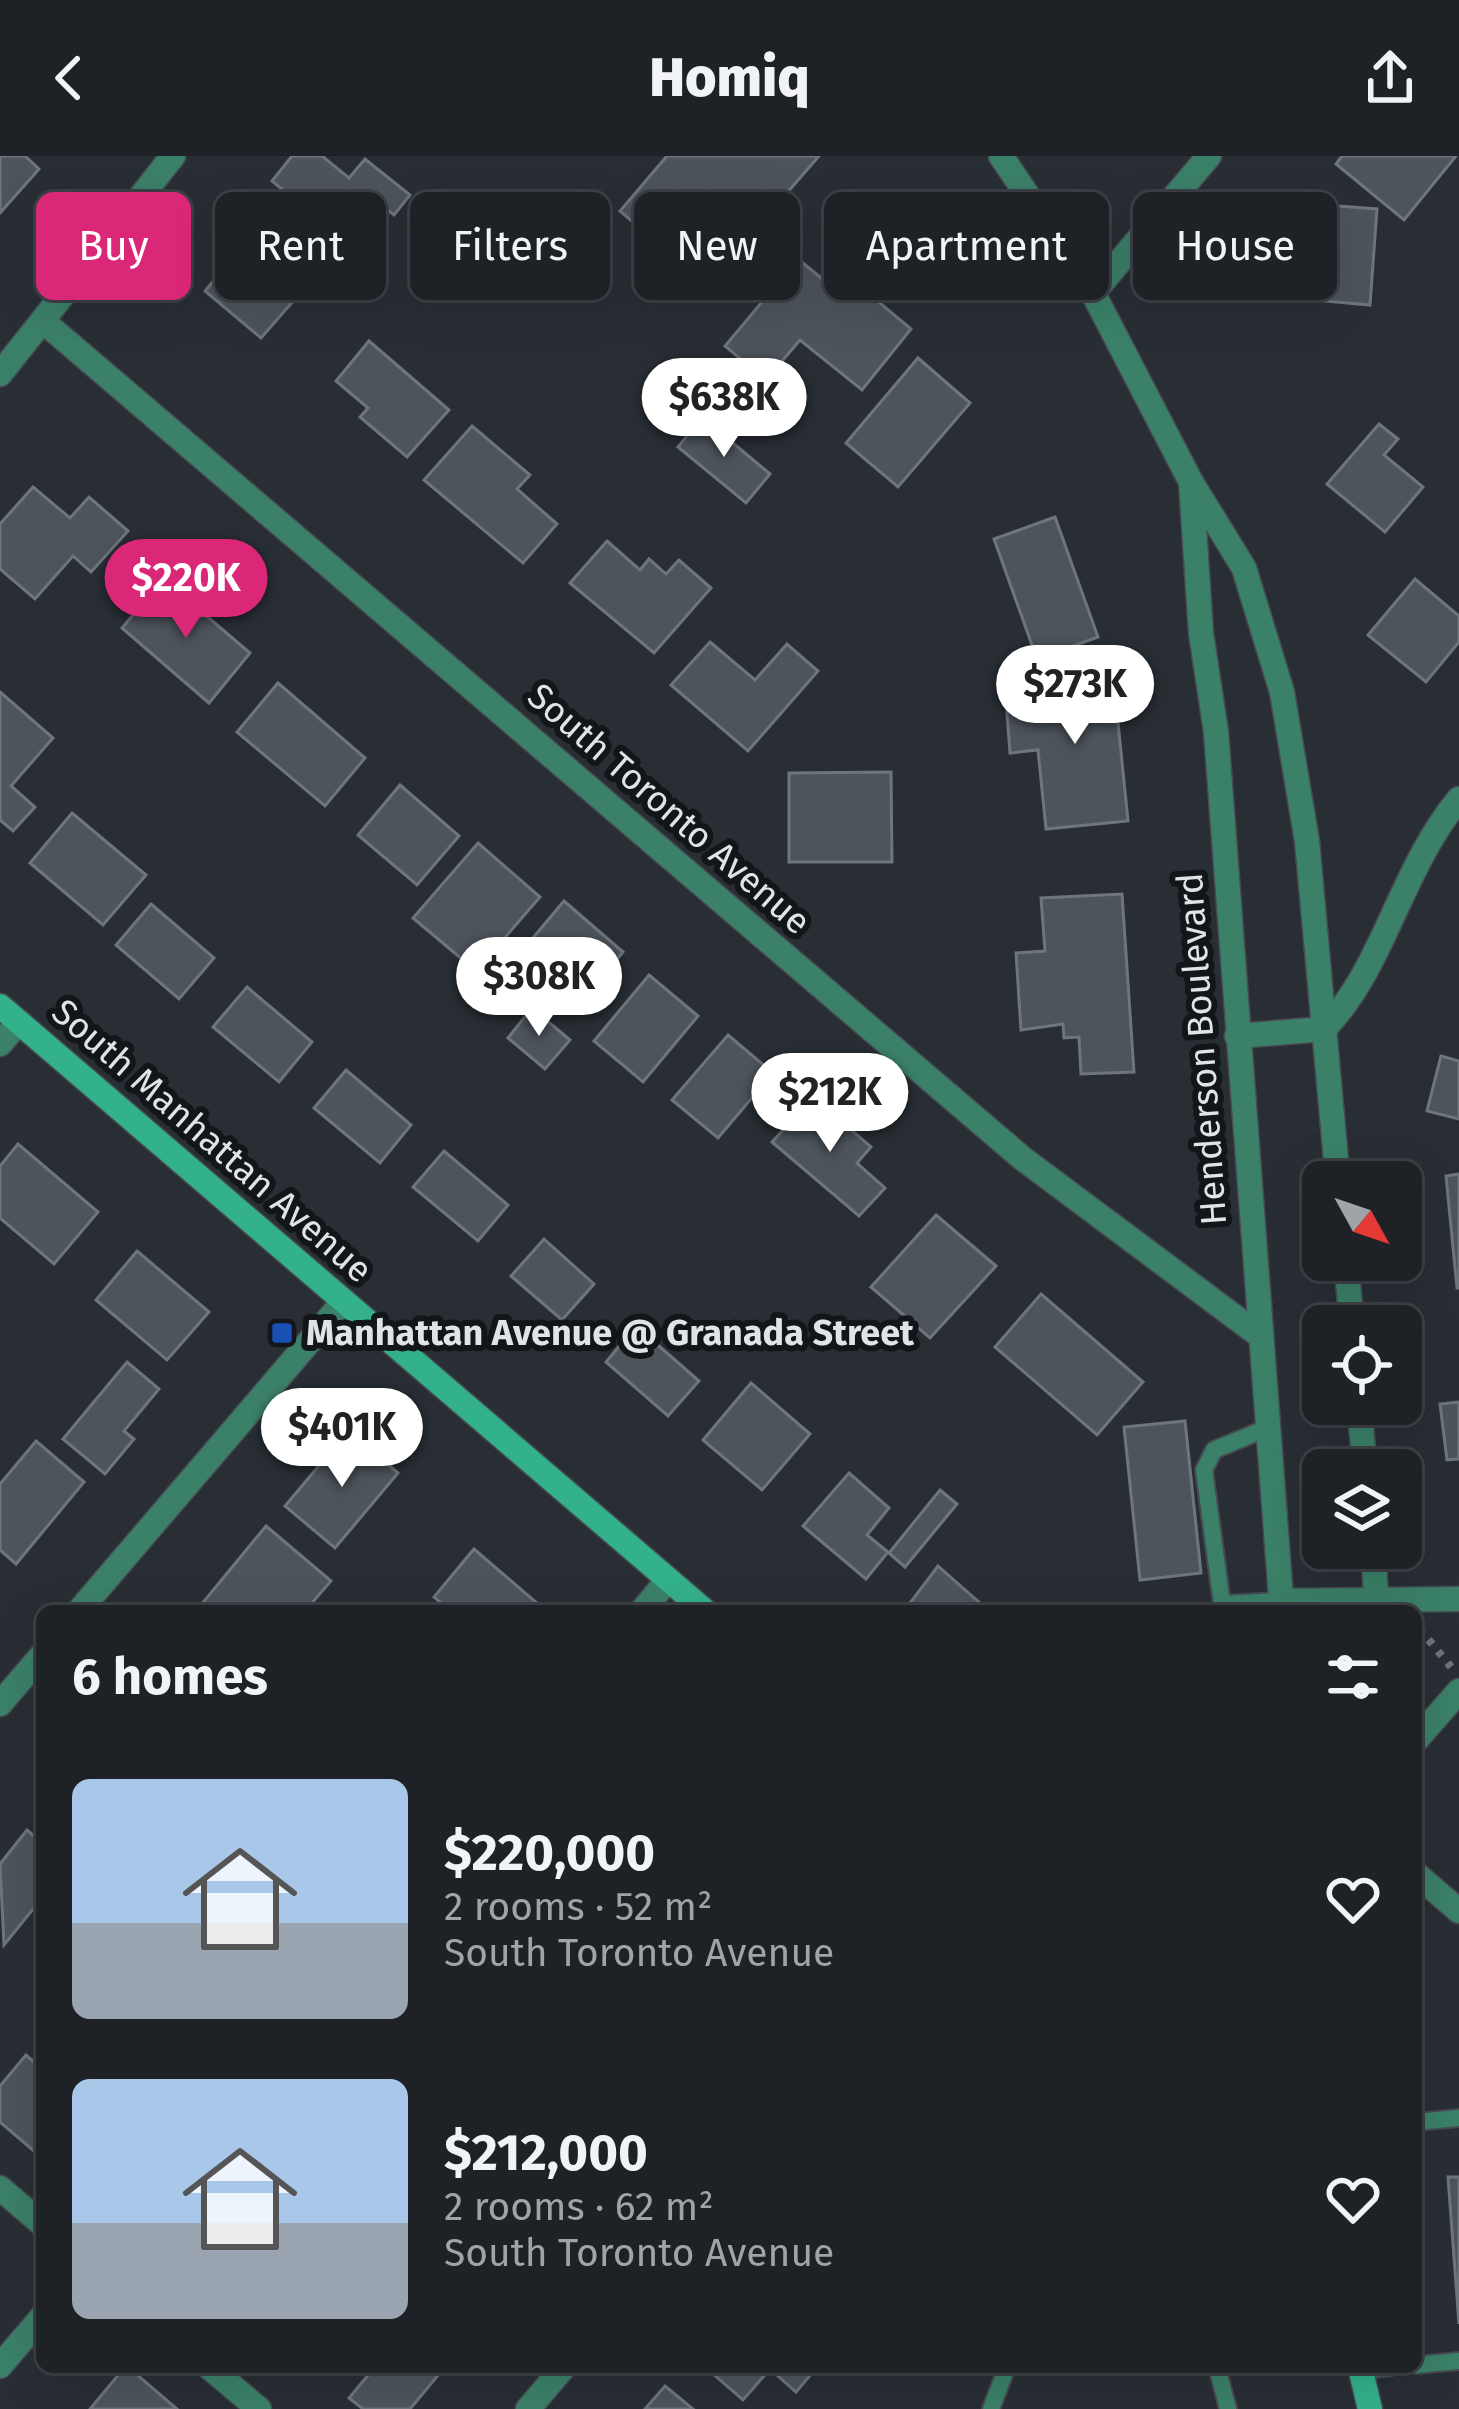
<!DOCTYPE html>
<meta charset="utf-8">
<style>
body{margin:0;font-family:"Fira Sans",sans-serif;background:#2b2f33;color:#f1f3f6;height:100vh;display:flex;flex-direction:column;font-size:45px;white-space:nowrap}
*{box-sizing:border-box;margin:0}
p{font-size:39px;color:#a1a4a7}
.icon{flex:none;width:66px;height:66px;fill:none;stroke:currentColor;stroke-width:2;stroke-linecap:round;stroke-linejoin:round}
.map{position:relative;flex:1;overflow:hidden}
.side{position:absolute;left:36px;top:1449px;width:1386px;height:768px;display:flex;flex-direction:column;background:#1e2227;border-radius:18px;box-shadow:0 12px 48px #0002,0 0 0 3px #3c3f44}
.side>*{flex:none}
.guide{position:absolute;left:36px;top:36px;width:1389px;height:108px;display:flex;gap:24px}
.needle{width:78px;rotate:130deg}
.tools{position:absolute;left:1302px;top:1005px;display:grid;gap:24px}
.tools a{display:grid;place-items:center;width:120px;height:120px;border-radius:18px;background:#1e2227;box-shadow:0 12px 48px #0002,0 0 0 3px #3c3f44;font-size:60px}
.price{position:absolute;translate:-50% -102px;padding:0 27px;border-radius:42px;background:#fff;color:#222;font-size:39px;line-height:78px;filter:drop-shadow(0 3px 6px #0008)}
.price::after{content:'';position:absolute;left:50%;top:72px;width:36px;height:27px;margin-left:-18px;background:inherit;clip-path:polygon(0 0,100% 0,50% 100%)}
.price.current{background:#db2777;color:#fff}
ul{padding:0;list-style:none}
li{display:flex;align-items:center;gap:36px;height:300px;padding:0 36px}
li span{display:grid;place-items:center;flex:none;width:336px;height:240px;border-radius:18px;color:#555}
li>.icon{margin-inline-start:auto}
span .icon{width:144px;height:144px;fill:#fffc;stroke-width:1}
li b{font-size:51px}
h2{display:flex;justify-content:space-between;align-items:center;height:144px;padding:0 36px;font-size:51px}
.chip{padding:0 42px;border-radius:18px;background:#1e2227;box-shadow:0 12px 48px #0002,0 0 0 3px #3c3f44;font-size:42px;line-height:108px}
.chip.current{background:#db2777;color:#fff}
header{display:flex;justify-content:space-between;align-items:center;height:156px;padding:0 36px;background:#1e2227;font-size:54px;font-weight:800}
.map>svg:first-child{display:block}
</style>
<header><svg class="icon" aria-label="back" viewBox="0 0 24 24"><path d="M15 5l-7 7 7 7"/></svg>Homiq<svg class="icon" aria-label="share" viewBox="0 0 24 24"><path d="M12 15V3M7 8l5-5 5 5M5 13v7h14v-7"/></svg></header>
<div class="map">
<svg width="1459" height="2253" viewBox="0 0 1459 2253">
<rect width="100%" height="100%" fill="#282e34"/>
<!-- building -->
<g fill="#4d545b" stroke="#6e757c" stroke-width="3">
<polygon points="0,0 25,0 39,13 0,57"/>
<polygon points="292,0 322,0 349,22 365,3 410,39 394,59 371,41 339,80 272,25"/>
<polygon points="667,0 819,0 766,61 747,45 736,58 708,34 659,88 620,55"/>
<polygon points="1342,0 1456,0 1404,64 1336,8"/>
<polygon points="1298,47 1377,53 1370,149 1291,142"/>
<polygon points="272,55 309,87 276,126 296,142 261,182 205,135"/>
<polygon points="798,103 837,135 849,121 911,173 862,234 800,184 766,224 725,190"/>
<polygon points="369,185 449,254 407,301 360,261 368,252 336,225"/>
<polygon points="918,202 970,247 898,331 846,287"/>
<polygon points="702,261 770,318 746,347 678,291"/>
<polygon points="1379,268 1398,283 1384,299 1423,331 1385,376 1327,328"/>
<polygon points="472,270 530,319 517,333 557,368 523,407 424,324"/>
<polygon points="33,331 70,362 89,341 128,375 91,416 73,400 35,443 0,413 0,368"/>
<polygon points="1055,361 1098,481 1037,503 994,383"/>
<polygon points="607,385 640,414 649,403 666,418 679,404 711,432 654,497 570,427"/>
<polygon points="163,423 250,497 209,547 122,472"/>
<polygon points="1415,423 1459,460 1459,486 1426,526 1368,479"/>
<polygon points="710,486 755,524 787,488 818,515 748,595 671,529"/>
<polygon points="1112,507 1128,665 1046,673 1038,594 1010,597 1006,544 1060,539 1057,513"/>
<polygon points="278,527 365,602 325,650 237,576"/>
<polygon points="0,536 53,582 11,630 35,651 13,675 0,664"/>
<polygon points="891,616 892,706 789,706 789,617"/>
<polygon points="400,629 459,680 417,729 358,679"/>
<polygon points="72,657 146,719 103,769 30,707"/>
<polygon points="478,687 540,741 476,815 413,762"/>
<polygon points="1122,738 1134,916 1081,918 1079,881 1064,882 1063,868 1021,874 1016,797 1045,795 1041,742"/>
<polygon points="564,745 623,796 586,842 566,825 547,848 506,814"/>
<polygon points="151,748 214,802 179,843 116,789"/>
<polygon points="649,819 698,860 643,926 594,885"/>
<polygon points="247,831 312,886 279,926 213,871"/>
<polygon points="532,852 570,884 545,913 508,882"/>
<polygon points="728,879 773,917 718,982 672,944"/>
<polygon points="1441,900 1459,905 1459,963 1427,955"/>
<polygon points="346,914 411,969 380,1007 314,952"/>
<polygon points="813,941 871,991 857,1007 885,1032 859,1060 772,986"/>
<polygon points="18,988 98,1056 54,1108 0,1062 0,1010"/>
<polygon points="444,995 508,1049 478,1085 413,1031"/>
<polygon points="1459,1018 1459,1132 1457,1132 1446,1020"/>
<polygon points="936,1059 996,1110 930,1182 871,1131"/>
<polygon points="544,1083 594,1128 562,1164 511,1120"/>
<polygon points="137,1095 209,1156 167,1204 96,1144"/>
<polygon points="1041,1138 1143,1226 1097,1279 995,1191"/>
<polygon points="636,1170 699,1225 668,1260 606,1206"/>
<polygon points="127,1206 159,1233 124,1275 134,1283 105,1318 63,1283"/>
<polygon points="751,1227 810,1278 762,1334 703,1284"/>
<polygon points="1459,1246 1459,1303 1447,1304 1440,1248"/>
<polygon points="1185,1265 1201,1417 1140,1424 1124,1271"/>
<polygon points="348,1275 398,1317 335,1392 285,1350"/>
<polygon points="36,1285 84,1326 16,1408 0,1394 0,1328"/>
<polygon points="849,1317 889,1352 867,1379 888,1396 866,1423 803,1370"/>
<polygon points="940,1334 957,1348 905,1411 889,1397"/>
<polygon points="266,1370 331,1425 305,1455 196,1455"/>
<polygon points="474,1393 538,1448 533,1455 451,1455 434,1441"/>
<polygon points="938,1410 989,1455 904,1455"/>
<polygon points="27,1674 42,1687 42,1742 4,1789 0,1708"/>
<polygon points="26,1899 42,1913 42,2002 0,1966 0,1930"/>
<polygon points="1448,2021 1459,2021 1459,2168"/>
<polygon points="125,2211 128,2211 177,2253 90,2253"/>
<polygon points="375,2211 445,2211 410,2253 363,2253 349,2242"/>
<polygon points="705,2211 817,2211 796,2236 770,2213 743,2244"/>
<polygon points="665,2230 693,2253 645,2253"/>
</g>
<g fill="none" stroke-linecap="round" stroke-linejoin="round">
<!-- service casing -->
<g stroke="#454b51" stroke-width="20">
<g id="service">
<polyline points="1265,1273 1214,1294 1204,1314 1222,1448 1281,1445"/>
<polyline points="1416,1966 1459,1962"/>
<polyline points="1416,2209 1459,2205"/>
<polyline points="1217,2211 1228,2253"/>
<polyline points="1361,2214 1391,2211"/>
<polyline points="991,2253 1007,2211"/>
</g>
</g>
<!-- minor casing -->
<g stroke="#454b51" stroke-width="27">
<g id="minor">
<polyline points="1093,137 1209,0"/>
<polyline points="44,166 1022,1002 1259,1179"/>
<path d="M 1324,873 C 1384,812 1400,714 1459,643"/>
<polyline points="0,888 19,866"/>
<polyline points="1281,1445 1459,1443"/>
<polyline points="79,1455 344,1145"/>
<polyline points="642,1455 668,1424"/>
<polyline points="0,1548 42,1499"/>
<polyline points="1416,1584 1459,1535"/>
<polyline points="1416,1718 1459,1755"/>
<polyline points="0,2032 42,2068"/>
<polyline points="0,2210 42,2161"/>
<polyline points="209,2211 259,2253"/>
<polyline points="528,2253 564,2211"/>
</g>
</g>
<!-- tertiary casing -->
<g stroke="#454b51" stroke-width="27">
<g id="tertiary">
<polyline points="1001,0 1093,137 1191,326 1244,412 1282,536 1307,685 1338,1026"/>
<polyline points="0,218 173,0"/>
<polyline points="1191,326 1201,477 1216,576 1282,1455"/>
<polyline points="1237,880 1324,873"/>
<polyline points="1346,1104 1352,1170"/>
<polyline points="1359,1248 1365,1314"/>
<polyline points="1373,1392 1377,1455"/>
</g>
</g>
<!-- secondary casing -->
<g stroke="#454b51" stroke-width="27">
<g id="secondary">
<polyline points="0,850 705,1455"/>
<polyline points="1360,2211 1370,2253"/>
</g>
</g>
<!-- path -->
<polyline stroke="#6d7378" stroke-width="8" stroke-dasharray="6 9" stroke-linecap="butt" points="1419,1472 1451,1511"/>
<!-- service -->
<use href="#service" stroke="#3b8169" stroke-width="16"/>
<!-- minor -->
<use href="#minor" stroke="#3b8169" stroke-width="24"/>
<!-- tertiary -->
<use href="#tertiary" stroke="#3b8169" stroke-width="24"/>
<!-- secondary -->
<use href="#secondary" stroke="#33b18b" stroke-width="24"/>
</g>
<!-- markers -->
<rect fill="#1a4fb4" stroke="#131619" stroke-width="4.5" x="270" y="1165" width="24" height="24" rx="6"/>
<g text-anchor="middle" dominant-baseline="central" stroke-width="12" stroke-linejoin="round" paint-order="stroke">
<!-- street labels -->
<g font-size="36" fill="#e0e4e9" stroke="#131619">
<text transform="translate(669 653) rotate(41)">South Toronto Avenue</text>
<text transform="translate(1202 893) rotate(-94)">Henderson Boulevard</text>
<text transform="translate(212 985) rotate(41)">South Manhattan Avenue</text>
</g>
<!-- poi labels -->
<g font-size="36" font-weight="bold" fill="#e0e4e9" stroke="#131619" text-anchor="start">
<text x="306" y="1177">Manhattan Avenue @ Granada Street</text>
</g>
</g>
</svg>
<div class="tools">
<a><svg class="needle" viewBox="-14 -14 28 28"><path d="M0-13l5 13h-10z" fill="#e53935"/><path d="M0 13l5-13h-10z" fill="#a1a4a7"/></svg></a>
<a><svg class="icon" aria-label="locate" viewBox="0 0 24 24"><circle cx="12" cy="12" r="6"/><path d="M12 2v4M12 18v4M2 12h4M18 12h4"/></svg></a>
<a><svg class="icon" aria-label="layers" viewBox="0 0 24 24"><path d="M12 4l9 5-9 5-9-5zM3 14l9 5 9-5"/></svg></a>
</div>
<b class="price" style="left:724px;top:304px">$638K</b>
<b class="price current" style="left:186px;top:485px">$220K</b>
<b class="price" style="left:1075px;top:591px">$273K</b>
<b class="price" style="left:539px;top:883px">$308K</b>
<b class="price" style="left:830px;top:999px">$212K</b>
<b class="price" style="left:342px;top:1334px">$401K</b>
<div class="guide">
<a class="chip current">Buy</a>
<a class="chip">Rent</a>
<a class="chip">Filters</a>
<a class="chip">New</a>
<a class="chip">Apartment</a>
<a class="chip">House</a>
</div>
<section class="side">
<h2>6 homes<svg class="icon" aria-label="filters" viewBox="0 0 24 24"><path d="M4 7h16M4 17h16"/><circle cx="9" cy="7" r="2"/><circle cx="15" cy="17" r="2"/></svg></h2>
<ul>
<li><span style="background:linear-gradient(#a9c7e8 60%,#9aa5b1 0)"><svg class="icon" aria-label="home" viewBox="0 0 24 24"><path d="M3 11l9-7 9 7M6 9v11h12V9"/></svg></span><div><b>$220,000</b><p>2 rooms · 52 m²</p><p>South Toronto Avenue</p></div><svg class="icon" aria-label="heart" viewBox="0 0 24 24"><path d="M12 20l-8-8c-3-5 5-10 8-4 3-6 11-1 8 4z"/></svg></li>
<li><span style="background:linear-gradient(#a9c7e8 60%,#9aa5b1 0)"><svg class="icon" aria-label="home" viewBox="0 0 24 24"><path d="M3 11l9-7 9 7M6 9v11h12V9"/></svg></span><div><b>$212,000</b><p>2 rooms · 62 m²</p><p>South Toronto Avenue</p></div><svg class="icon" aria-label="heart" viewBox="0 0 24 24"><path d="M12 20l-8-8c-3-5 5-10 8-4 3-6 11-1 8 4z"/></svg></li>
</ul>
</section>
</div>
